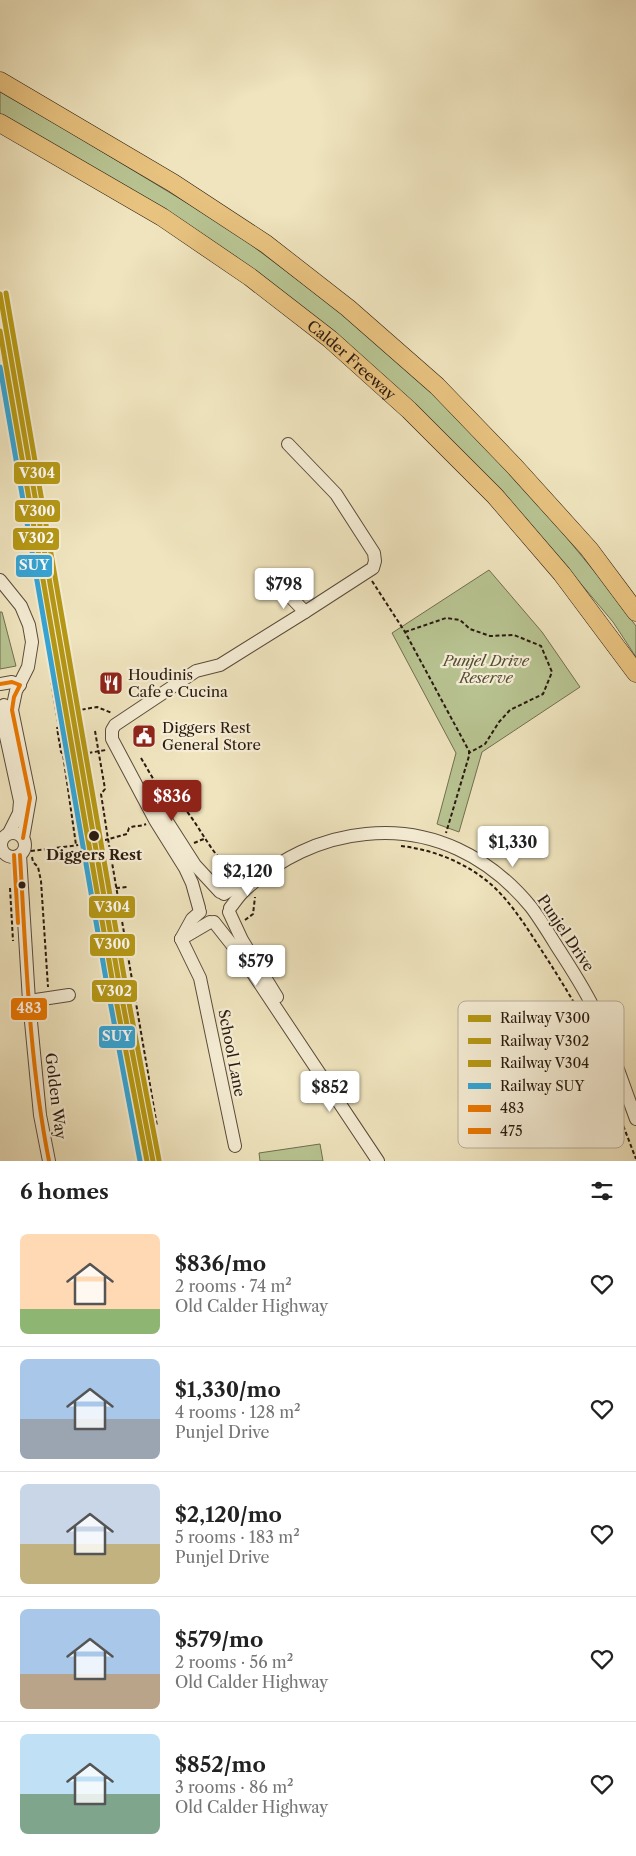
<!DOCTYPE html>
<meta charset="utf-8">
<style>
body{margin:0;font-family:"Libre Caslon Text",serif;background:#f6f6f6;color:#222;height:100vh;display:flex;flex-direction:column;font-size:19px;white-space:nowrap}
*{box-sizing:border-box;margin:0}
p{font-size:16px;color:#767676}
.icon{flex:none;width:28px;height:28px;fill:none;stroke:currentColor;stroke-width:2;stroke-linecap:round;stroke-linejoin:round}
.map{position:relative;height:1161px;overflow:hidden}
.side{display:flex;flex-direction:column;background:#fff;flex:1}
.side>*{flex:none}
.price{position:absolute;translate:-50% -42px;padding:0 11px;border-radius:5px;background:#fff;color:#222;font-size:16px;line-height:32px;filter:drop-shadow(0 1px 2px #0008)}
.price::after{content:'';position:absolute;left:50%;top:30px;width:15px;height:11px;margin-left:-8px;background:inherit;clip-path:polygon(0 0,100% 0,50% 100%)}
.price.current{background:#8f2418;color:#fff}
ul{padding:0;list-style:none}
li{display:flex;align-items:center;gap:15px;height:125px;padding:0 20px}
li+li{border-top:1px solid #e0e0e0}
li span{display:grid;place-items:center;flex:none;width:140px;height:100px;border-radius:8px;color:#555}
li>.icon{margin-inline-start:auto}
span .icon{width:60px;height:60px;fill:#fffc;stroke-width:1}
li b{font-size:21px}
h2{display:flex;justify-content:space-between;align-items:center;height:60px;padding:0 20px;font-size:21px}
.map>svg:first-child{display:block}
</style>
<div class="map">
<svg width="636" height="1161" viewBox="0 0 636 1161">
<rect width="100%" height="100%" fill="#efe4be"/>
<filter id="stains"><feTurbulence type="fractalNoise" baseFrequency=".004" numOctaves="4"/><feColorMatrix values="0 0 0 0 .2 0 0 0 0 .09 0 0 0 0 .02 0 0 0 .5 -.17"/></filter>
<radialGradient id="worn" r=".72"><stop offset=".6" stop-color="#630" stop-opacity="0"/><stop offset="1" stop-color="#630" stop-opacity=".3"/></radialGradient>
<!-- green -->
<g fill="#b8c492" stroke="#716f50">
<polygon points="0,92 68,131 230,229 355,323 453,411 525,487 603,582 636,626 636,657 613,622 524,516 434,423 359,357 0,115"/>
<polygon points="489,570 542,632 580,687 482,752 459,832 437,824 456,753 392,633"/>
<polygon points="0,612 2,612 16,666 0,669"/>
<polygon points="320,1144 323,1161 260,1161 259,1153"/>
</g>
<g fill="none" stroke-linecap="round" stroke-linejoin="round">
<!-- minor casing -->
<g stroke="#5b4c3b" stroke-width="14">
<g id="minor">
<polyline points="0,580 21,606 29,625 32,642 28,667 16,691 12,710 30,798 23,838"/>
<polyline points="282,588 305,612"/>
<polyline points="0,684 12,682 20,685"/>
<polyline points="4,705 5,732 20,801 19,813 9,833"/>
<polyline points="147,790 195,865 220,892"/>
<circle cx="13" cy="845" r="12"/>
<polyline points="20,855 29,1001 40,1115 49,1161"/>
<polyline points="224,894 232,889 251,881"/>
<polyline points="199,908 192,883 185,868 155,820 112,739 112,730 115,725 196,671 220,665 305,612 373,568 375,561 374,553 336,494 288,444"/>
<path d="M 230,908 C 235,902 239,895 245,890 C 278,859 321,838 366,834 C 432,827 490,857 531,907 C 540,919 548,932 556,945 C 570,967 585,989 596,1013 C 611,1048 623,1084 636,1119"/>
<polyline points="229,912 242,940 277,997"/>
<polyline points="214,922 244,960 378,1161"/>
<polyline points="181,939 200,978 235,1146"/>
<polyline points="181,939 210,922"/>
<polyline points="181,939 192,919 200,912"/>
<polyline points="29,1001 69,995"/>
</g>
</g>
<!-- highway casing -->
<g stroke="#2a1a0f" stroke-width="19">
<g id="highway">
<polyline points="0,81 173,183 266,244 348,308 437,386 515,467 589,549 636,612"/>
<path id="s1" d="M 0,123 L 162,217 L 250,277 L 330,339 L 409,410 L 495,496 L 562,574 L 636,673"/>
</g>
</g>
<!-- path -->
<g stroke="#2a1a0f" stroke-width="2" stroke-dasharray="4 2.5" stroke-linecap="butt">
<polyline points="372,581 405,632 469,751 469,756 446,833"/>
<polyline points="405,632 446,618 460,620 470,629 490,636 514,635 541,646 552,672 543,694 510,710 499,722 485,744 469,753"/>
<polyline points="51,681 59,728"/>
<polyline points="56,714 97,707 112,713"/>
<polyline points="95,731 105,789 101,794 108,839 157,1126"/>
<polyline points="62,742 59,728 57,728 61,752 63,754 76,845"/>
<polyline points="60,745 62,742 69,741"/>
<polyline points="82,754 106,750"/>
<polyline points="141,758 155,782"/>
<path d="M 162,792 C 170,797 178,801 184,808 C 202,829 213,859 237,874"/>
<polyline points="171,808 172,798"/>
<path d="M 98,842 L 127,834 L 129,828 C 135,825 140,827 146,824"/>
<polyline points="194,843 206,838"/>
<path d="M 401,846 C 437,850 474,866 499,892 C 516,910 529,931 542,951 C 555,971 568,992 580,1013 L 636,1159"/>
<polyline points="31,851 87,844"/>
<polyline points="32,857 33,862 38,867 41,881 48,987"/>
<polyline points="10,888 13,941"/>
<polyline points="116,888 127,887"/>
<polyline points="245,920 253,914 255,897"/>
<polyline points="42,1021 48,1009"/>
</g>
<!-- minor -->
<use href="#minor" stroke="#f5edd5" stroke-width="12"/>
<!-- highway -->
<use href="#highway" stroke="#e8c27f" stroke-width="18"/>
<!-- bus-1 casing -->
<g stroke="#f5edd5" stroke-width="8">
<g id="bus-1">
<polyline points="0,684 12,682 20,685 14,697 12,710 30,798 23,838"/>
<path d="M 20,855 C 26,957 29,1060 49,1161"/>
</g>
</g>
<!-- bus-2 casing -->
<g stroke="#f5edd5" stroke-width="8">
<polyline id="bus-2" points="14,855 18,923"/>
</g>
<!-- bus-1 -->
<use href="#bus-1" stroke="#ea7802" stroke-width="4"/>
<!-- bus-2 -->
<use href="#bus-2" stroke="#ea7802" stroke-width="4"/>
<!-- rail-1 casing -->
<g stroke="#f5edd5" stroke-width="9">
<polyline id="rail-1" points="0,294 119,983 153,1161"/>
</g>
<!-- rail-2 casing -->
<g stroke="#f5edd5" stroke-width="9">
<polyline id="rail-2" points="0,331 113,984 147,1161"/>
</g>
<!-- rail-3 casing -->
<g stroke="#f5edd5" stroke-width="9">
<polyline id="rail-3" points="6,293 125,982 159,1160"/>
</g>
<!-- rail-4 casing -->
<g stroke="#f5edd5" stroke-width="9">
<polyline id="rail-4" points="0,367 107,985 140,1161"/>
</g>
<!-- rail-1 -->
<use href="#rail-1" stroke="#b59814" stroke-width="5"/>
<!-- rail-2 -->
<use href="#rail-2" stroke="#b59814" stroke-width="5"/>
<!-- rail-3 -->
<use href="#rail-3" stroke="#b59814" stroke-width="5"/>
<!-- rail-4 -->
<use href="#rail-4" stroke="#34a5d6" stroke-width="5"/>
</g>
<!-- icons -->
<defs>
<g id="restaurant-square" transform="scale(1.25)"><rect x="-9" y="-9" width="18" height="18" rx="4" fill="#8f2418" stroke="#f5edd5"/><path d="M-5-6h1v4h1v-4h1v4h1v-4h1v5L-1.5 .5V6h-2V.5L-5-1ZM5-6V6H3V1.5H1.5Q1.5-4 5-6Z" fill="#fff"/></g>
<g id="civic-square" transform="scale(1.25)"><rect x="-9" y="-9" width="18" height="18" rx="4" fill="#8f2418" stroke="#f5edd5"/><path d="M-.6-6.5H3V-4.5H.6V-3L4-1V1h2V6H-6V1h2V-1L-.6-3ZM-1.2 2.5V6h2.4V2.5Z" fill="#fff"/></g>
</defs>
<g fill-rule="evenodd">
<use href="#restaurant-square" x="111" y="683"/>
<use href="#civic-square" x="144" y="736"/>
</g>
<!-- markers -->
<g fill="#2a1a0f" stroke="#f5edd5" stroke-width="2">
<circle cx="94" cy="836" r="6"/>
<circle cx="22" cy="885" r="4.5"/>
</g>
<g text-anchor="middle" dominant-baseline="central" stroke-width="4.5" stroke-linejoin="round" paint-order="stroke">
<!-- street labels -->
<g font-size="15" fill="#2a1a0f" stroke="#f5edd5">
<text stroke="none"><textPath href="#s1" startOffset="425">Calder Freeway</textPath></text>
<text transform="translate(566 933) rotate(56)">Punjel Drive</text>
<text transform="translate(232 1053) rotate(79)">School Lane</text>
<text transform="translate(56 1096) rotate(83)">Golden Way</text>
</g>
<!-- park labels -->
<g font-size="15" font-style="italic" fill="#554d36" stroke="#f5edd5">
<text x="486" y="660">Punjel Drive<tspan x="486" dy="17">Reserve</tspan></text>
</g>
<!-- poi labels -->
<g font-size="15" fill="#2a1a0f" stroke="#f5edd5" text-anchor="start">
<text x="128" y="674">Houdinis<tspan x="128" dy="17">Cafe e Cucina</tspan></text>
<text x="162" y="727">Diggers Rest<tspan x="162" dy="17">General Store</tspan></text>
</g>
<!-- stop labels -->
<g font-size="15" font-weight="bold" fill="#2a1a0f" stroke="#f5edd5">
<text x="94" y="854">Diggers Rest</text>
</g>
</g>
<!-- legend -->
<rect x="458" y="1001" width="166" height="147" rx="8" fill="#f5edd5" stroke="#b8ae9a" stroke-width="1"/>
<rect x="468" y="1015" width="23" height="7" fill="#b59814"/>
<rect x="468" y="1038" width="23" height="6" fill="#b59814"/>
<rect x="468" y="1060" width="23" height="7" fill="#b59814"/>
<rect x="468" y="1083" width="23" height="6" fill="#34a5d6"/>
<rect x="468" y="1105" width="23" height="7" fill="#ea7802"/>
<rect x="468" y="1128" width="23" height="6" fill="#ea7802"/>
<g font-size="14" fill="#2a1a0f">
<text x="500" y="1023">Railway V300</text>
<text x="500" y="1046">Railway V302</text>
<text x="500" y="1068">Railway V304</text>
<text x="500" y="1091">Railway SUY</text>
<text x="500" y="1113">483</text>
<text x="500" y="1136">475</text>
</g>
<g stroke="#f5edd5" stroke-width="2">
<rect x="13" y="461" width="48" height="24" rx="5" fill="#b59814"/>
<rect x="14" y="499" width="47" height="24" rx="5" fill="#b59814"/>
<rect x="12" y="527" width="48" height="24" rx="5" fill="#b59814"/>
<rect x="15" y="554" width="38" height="24" rx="5" fill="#34a5d6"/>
<rect x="88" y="895" width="48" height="24" rx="5" fill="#b59814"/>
<rect x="89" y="933" width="47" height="24" rx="5" fill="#b59814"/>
<rect x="91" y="979" width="47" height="24" rx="5" fill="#b59814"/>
<rect x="10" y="997" width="38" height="24" rx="5" fill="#ea7802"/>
<rect x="98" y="1025" width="38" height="24" rx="5" fill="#34a5d6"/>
</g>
<g font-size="14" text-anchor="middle" font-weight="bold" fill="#fff">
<text x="37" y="478">V304</text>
<text x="37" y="516">V300</text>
<text x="36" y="543">V302</text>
<text x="34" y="570">SUY</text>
<text x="112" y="912">V304</text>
<text x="112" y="949">V300</text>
<text x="114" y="996">V302</text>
<text x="29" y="1013">483</text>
<text x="117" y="1041">SUY</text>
</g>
<rect width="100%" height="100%" filter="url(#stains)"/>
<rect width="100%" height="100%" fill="url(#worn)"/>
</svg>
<b class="price" style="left:284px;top:610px">$798</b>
<b class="price current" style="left:172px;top:822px">$836</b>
<b class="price" style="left:513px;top:868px">$1,330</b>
<b class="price" style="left:248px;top:897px">$2,120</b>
<b class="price" style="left:256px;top:987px">$579</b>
<b class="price" style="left:330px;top:1113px">$852</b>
</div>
<section class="side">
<h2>6 homes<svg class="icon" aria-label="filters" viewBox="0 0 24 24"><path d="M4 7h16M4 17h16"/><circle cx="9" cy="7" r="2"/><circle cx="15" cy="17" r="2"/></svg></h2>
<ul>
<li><span style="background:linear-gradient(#ffd9b3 75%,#8fb573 0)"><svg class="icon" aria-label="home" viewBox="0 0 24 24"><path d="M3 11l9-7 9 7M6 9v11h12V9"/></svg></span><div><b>$836/mo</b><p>2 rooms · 74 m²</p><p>Old Calder Highway</p></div><svg class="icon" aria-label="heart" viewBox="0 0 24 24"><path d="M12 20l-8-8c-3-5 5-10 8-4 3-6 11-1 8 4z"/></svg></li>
<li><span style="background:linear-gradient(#a9c7e8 60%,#9aa5b1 0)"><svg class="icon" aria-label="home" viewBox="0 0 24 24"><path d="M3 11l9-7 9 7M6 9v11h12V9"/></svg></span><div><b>$1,330/mo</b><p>4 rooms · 128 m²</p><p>Punjel Drive</p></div><svg class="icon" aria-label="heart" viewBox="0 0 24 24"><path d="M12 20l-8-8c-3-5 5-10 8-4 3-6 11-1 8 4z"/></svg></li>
<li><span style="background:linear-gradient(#c9d6e8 60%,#c2b280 0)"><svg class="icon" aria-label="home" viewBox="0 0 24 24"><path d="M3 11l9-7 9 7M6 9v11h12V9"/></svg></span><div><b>$2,120/mo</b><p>5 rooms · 183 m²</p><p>Punjel Drive</p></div><svg class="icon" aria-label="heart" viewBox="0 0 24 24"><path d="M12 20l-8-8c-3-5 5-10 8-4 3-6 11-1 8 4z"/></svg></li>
<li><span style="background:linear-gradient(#a9c7e8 65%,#b9a48a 0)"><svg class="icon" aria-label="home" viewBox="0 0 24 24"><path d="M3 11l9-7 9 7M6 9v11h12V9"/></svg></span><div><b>$579/mo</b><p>2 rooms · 56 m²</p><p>Old Calder Highway</p></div><svg class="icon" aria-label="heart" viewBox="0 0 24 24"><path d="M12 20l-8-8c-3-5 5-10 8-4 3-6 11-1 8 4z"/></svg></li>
<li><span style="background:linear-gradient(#bfe0f5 60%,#7fa58c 0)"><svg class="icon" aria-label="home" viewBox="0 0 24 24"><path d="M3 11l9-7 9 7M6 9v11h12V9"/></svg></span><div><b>$852/mo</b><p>3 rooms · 86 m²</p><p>Old Calder Highway</p></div><svg class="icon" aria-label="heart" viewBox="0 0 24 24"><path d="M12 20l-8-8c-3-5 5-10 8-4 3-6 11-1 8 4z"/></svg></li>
</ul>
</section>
